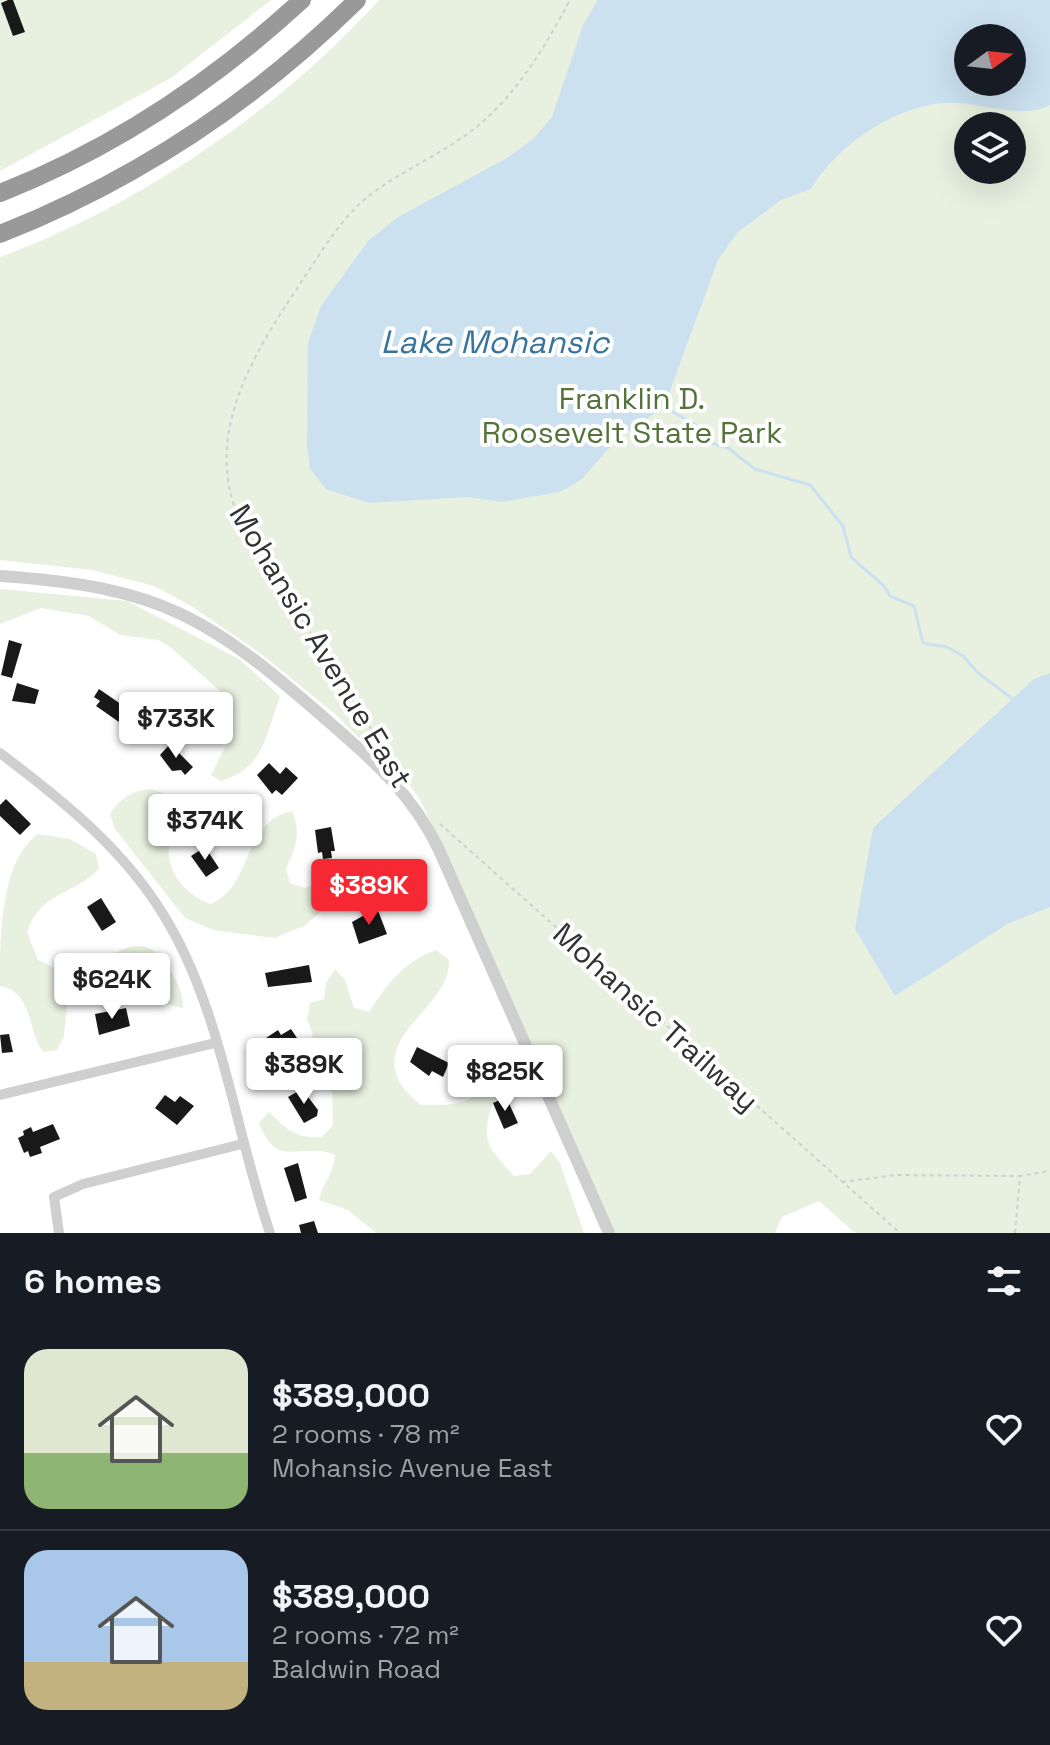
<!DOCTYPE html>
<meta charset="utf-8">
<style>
body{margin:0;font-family:"Space Grotesk",sans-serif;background:#242831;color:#f1f3f6;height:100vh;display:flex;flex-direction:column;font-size:30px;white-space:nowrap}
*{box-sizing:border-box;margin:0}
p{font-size:26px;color:#9ea1a6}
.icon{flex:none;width:44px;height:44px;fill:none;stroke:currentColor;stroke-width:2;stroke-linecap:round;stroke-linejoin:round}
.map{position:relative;height:1233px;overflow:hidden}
.panel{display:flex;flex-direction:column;background:#171b24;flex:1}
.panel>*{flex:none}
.needle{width:52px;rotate:75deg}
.fabs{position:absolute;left:954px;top:24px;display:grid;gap:16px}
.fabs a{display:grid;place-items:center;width:72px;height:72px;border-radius:50%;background:#171b24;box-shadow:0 8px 32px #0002;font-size:40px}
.price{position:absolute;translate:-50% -68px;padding:0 18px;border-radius:8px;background:#fff;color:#222;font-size:26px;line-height:52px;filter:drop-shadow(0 2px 4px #0008)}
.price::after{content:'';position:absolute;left:50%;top:48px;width:24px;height:18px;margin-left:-12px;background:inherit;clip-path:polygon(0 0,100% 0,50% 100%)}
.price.current{background:#f52834;color:#fff}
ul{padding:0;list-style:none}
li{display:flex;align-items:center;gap:24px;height:200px;padding:0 24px}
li+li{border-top:2px solid #363941}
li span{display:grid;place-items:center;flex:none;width:224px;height:160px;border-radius:24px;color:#555}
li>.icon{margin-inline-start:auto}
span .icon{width:96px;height:96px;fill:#fffc;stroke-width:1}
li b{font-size:34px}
h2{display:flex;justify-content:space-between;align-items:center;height:96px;padding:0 24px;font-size:34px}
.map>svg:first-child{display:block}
</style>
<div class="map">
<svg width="1050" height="1233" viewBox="0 0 1050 1233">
<rect width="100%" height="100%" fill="#fff"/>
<!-- green -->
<g fill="#e8f0e0" fill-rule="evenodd">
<polygon points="0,0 271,0 171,78 0,171"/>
<path d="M 379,0 L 1050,0 L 1050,1233 L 855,1233 L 819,1201 L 782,1217 L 775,1233 L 615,1233 L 421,801 L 384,750 L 386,759 L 381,760 L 335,714 L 260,653 L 191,606 L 154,586 L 92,570 L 0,560 L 0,257 C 137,207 282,108 379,0 ZM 968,38 L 1012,38 L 1012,82 L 968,82 ZM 968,126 L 1012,126 L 1012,170 L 968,170 Z"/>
<path d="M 0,589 L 127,601 L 239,659 L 280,696 C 266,735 264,768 221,781 L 211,775 L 228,741 L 227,701 L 220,691 L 169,646 L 158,640 L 120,635 L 89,616 L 41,608 L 0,624 Z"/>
<path d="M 151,789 L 208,809 L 203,823 L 174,832 C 158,861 181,894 211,904 C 254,885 241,822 292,811 C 302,834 295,848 286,869 L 290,883 L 305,888 L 320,882 L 333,890 L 330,904 L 304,926 L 274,938 L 213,930 L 185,918 L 115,829 L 110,814 C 122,797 131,791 151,789 Z"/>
<path d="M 38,834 L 70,839 L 96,854 L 99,869 C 72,896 40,892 27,932 L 38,960 C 48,964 62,974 72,973 C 105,971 137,916 169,968 C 177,982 183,991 183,1008 C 158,1005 159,992 140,984 C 117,975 86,995 67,1006 L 64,1036 L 57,1050 L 43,1052 C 27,1029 33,992 0,986 C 0,936 0,862 38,834 Z"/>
<path d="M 436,950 L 449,960 C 451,1006 375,1033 399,1081 C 403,1090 414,1098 420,1105 C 443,1105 462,1107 480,1092 L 494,1099 C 480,1141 486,1145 514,1176 L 530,1174 L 551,1151 L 560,1163 L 584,1233 L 376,1233 L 348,1210 L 319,1200 C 323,1183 334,1173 335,1155 C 301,1141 277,1171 259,1123 L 269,1112 C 286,1129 296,1139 322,1137 L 333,1125 L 332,1092 L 321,1081 L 305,1076 L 298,1062 L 313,1034 L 307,1020 L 310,1003 L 324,999 L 326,983 L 335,969 L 345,980 L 354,1008 L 369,1012 C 387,984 405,961 436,950 Z"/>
</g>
<!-- water -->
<g fill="#cbe1f0" fill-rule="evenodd">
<path d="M 598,0 L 1050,0 L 1050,105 C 1025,119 986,105 959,103 C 904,99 838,143 811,189 L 781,200 L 738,232 L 718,260 L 664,407 L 617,439 L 582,479 L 560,492 L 501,502 L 468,497 L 369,503 L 326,489 L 310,469 L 307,445 L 308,343 L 321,306 L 368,241 L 398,217 L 507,158 L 534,138 L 552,117 L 583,25 ZM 968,38 L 1012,38 L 1012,82 L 968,82 Z"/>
<polygon points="1050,673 1050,907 1009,923 895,996 855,929 873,828 1034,679"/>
</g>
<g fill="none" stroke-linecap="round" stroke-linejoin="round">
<!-- stream -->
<polyline stroke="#cbe1f0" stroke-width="3" points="664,407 696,425 701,440 728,448 755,469 810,485 843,526 851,557 884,586 890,596 914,606 923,643 947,647 963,656 978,673 1013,699"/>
</g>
<!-- building -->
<g fill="#191919">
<polygon points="8,0 13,0 25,32 13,36 1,3"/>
<polygon points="9,640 22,644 12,678 1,675"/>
<polygon points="17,683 39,690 35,704 12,701"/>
<polygon points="99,689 128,709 119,722 96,706 100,701 94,697"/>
<polygon points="170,744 193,767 185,775 181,770 172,771 160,755"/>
<polygon points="269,763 280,774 286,767 298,778 282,795 276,790 272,794 257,775"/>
<polygon points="6,799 31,824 20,835 0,816 0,805"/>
<polygon points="331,827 335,851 331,851 332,858 323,859 322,852 318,853 315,830"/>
<polygon points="205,847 219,868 206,877 191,856"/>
<polygon points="101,898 116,922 102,931 87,907"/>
<polygon points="377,908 387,934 359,944 352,922"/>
<polygon points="309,965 312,982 268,987 265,973"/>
<polygon points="126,1008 130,1026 99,1035 95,1014"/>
<polygon points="291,1029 299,1041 268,1061 257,1044 278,1030 281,1035"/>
<polygon points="9,1034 13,1052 2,1053 0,1035"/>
<polygon points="417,1047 449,1063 443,1077 432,1071 429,1076 410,1062"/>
<polygon points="302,1089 318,1110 317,1116 304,1123 288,1097"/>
<polygon points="165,1095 175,1102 180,1096 194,1106 177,1125 155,1108"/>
<polygon points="506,1097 518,1123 504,1129 493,1103"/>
<polygon points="53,1124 60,1139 40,1147 42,1153 30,1157 28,1151 24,1153 18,1138 24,1135 23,1131 31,1127 33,1132"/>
<polygon points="298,1163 307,1198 295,1202 284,1168"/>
<polygon points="314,1221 318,1233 301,1233 299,1225"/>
</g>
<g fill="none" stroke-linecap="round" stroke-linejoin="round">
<!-- path -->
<g stroke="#cfcfcf" stroke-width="2" stroke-dasharray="4 4" stroke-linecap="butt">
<path d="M 393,764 L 240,521 C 201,433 255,352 302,281 C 321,253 339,221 365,199 C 404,167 455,150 491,114 C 525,81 548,41 570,0"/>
<polyline points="440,824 900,1233"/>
<polyline points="842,1182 896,1175 1020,1176"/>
<polyline points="1015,1233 1020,1176 1050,1171"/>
</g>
<!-- minor -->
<g stroke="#cfcfcf" stroke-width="10">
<path d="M 0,753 C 65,802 130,854 170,926 C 222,1016 236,1134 270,1233"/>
<polyline points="0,1095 215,1043"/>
<polyline points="59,1233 54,1197 83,1184 242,1144"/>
</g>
<!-- tertiary -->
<path stroke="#cfcfcf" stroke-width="12" d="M 0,576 C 162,587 209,617 329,722 C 374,761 413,795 439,850 L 609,1233"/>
<!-- motorway -->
<g stroke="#999" stroke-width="18">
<path d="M 0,193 C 112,149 214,81 302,0"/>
<path d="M 0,234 C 134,181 255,101 357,0"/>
</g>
</g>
<g text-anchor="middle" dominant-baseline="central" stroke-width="8" stroke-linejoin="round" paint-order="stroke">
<!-- park labels -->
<g font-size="30" fill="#54733a" stroke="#fff">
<text x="632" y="398">Franklin D.<tspan x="632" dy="34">Roosevelt State Park</tspan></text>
</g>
<!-- street labels -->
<g font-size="30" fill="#323232" stroke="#fff">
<text transform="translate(321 646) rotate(59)">Mohansic Avenue East</text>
<text transform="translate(656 1017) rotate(42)">Mohansic Trailway</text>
</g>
<!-- water labels -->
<g font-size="32" font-style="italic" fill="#37749d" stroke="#fff">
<text x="495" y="342">Lake Mohansic</text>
</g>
</g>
</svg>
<div class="fabs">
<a><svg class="needle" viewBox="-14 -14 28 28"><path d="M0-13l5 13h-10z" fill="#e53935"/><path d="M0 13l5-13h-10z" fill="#9ea1a6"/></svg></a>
<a><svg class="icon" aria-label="layers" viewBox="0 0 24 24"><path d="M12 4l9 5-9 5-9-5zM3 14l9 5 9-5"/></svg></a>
</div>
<b class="price" style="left:176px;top:760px">$733K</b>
<b class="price" style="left:205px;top:862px">$374K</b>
<b class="price current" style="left:369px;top:927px">$389K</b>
<b class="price" style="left:112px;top:1021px">$624K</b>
<b class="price" style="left:304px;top:1106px">$389K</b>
<b class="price" style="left:505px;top:1113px">$825K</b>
</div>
<section class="panel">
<h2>6 homes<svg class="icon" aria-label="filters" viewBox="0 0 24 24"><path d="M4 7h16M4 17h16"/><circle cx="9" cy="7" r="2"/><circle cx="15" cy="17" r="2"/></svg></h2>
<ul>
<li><span style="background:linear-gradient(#dfe7d0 65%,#8fb573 0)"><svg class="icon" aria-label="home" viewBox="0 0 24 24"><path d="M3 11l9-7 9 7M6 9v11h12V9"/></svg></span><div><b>$389,000</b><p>2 rooms · 78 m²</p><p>Mohansic Avenue East</p></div><svg class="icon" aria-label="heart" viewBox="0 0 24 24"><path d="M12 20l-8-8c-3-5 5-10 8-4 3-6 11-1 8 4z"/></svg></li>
<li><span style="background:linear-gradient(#a9c7e8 70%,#c2b280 0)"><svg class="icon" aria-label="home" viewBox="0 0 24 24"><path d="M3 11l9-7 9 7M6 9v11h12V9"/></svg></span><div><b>$389,000</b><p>2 rooms · 72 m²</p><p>Baldwin Road</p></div><svg class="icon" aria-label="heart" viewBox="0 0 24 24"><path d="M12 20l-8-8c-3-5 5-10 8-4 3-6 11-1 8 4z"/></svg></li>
</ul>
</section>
